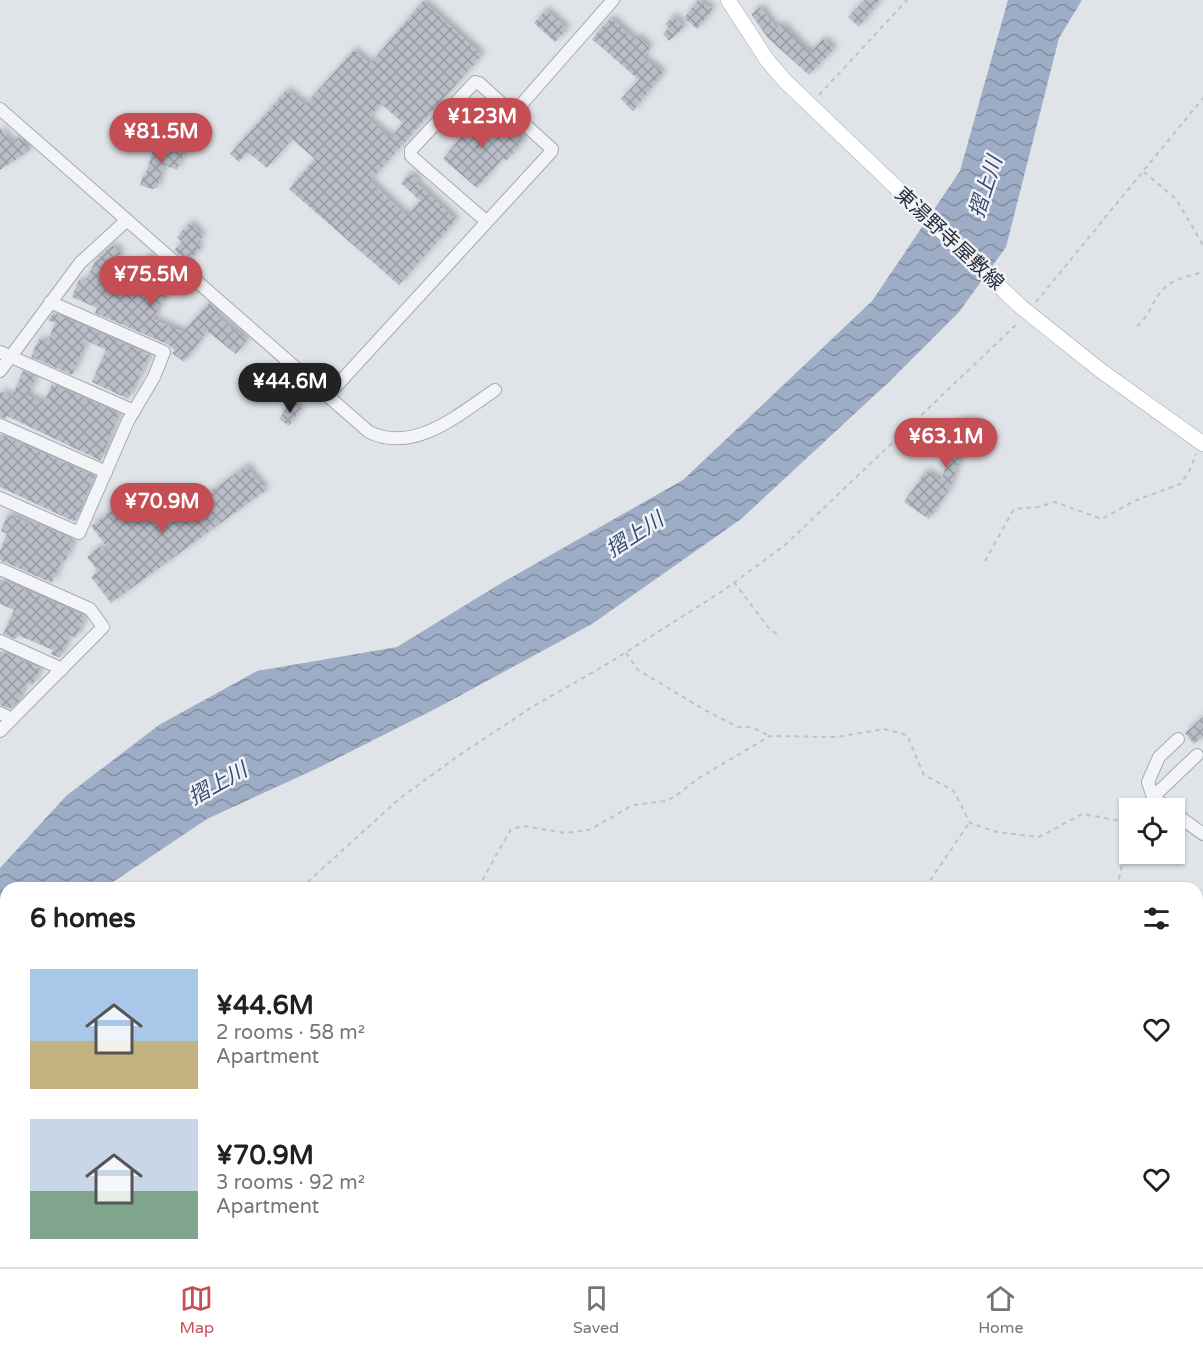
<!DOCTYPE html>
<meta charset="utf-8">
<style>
body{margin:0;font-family:"Varela Round","Noto Sans JP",sans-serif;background:#f2f2f2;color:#202124;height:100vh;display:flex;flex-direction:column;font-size:22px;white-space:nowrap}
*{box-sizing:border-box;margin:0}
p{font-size:20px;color:#757577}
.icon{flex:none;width:33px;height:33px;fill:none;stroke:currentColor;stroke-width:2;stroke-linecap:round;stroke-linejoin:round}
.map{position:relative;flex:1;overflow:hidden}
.drawer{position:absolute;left:0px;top:882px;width:1203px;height:386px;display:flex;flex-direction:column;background:#fff;border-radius:18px 18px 0 0;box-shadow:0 2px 4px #0004}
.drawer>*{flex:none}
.buttons{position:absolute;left:1119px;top:798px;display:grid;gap:12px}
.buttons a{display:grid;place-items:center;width:66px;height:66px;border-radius:0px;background:#fff;box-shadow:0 2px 4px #0004;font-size:30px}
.price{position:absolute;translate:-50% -51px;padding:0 14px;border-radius:21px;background:#c54e54;color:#fff;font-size:20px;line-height:39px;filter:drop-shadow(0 2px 3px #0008)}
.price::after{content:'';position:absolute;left:50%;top:36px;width:18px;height:14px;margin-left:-9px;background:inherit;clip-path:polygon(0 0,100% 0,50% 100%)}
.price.active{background:#222;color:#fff}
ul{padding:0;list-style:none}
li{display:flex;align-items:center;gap:18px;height:150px;padding:0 30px}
li span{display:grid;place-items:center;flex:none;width:168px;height:120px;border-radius:0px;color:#555}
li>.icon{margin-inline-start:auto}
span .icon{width:72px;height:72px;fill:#fffc;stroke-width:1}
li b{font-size:26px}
h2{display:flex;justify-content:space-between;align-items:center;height:72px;padding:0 30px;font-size:26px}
.menu{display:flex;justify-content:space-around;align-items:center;height:84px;border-top:2px solid #e0e0e0;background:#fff;font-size:16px;color:#757577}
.menu a{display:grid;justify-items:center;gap:3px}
.menu .active{color:#c54e54}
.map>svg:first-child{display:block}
</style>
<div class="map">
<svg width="1203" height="1267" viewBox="0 0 1203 1267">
<defs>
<pattern id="water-waves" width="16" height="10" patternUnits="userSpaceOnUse" patternTransform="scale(1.5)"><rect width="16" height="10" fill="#9eadc6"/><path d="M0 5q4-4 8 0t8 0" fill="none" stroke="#818da2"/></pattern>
<pattern id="building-cross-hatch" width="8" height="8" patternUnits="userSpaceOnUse" patternTransform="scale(1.5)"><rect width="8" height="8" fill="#bbbec8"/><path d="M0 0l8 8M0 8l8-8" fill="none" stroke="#989ba4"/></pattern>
<filter id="shadow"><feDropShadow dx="3.5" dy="-3.5" stdDeviation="3" flood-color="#0004"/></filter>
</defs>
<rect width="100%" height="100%" fill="#e0e3e8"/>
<!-- water -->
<polygon fill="url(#water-waves)" points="1008,0 1082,0 1059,38 1006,247 959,312 891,380 741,519 592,624 437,708 320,767 207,819 104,888 6,888 6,1000 0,1007 0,868 66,796 159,725 257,671 397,647 503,582 683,480 872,301 960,171"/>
<!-- building -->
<g fill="url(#building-cross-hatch)" fill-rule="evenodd" filter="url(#shadow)">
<polygon points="698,0 713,9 697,29 684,18"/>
<polygon points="865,0 880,0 859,27 848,17"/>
<path d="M 423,1 L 482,55 L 370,181 L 407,216 L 420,201 L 401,183 L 410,173 L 418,180 L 416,182 L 456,220 L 399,285 L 289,189 L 315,159 L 292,139 L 267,168 L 248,152 L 239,162 L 230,154 L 287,90 L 305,105 L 354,50 L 370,64 ZM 381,104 L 403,123 L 391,138 L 368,119 Z"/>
<polygon points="760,7 777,29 781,24 810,53 823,39 834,49 809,75 768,38 751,14"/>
<polygon points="546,10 567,29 555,42 534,23"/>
<polygon points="674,16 684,27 669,41 663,34 669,28 665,24"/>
<polygon points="611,18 635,40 638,37 650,48 642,57 663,73 633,111 621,99 639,80 592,39"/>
<polygon points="484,109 523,141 506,161 503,158 477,188 443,159"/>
<polygon points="0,127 11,143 20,137 30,150 0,170"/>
<polygon points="156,141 184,154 177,170 164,165 157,188 152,189 140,185 143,176 145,176"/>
<polygon points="190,223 203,236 196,243 201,248 188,262 174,250 182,242 177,237"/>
<polygon points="112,245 122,254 96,281 123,293 133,281 128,277 147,257 153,260 161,267 157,271 174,281 153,319 183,332 209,303 219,312 216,315 247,340 236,354 207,331 184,362 172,353 175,350 167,344 95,313 97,308 72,297 79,280 85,282 96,260"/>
<polygon points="54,313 150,355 128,399 92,382 106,350 87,341 72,375 31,357 39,339 47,343 55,323 48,320"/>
<polygon points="23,371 36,377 27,396 44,403 52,384 119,413 101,461 7,416 6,419 0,417 0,391 12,397"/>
<polygon points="292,401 302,408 289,426 279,419"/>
<polygon points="971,419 987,429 970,457 962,452 950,488 929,519 904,502 926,471 941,481 954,442 950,424"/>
<polygon points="0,434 95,476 75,522 0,487"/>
<polygon points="246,466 266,490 111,603 91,577 98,571 87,557 99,547 111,552 91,526 125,501 138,518 149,510 162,527"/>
<polygon points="8,514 30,524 31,521 70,538 67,544 75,540 65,561 62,560 52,583 0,560 0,551 7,534 1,531"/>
<polygon points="0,579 85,616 76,638 70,635 60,658 51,654 53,650 18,635 16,639 3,634 14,610 0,604"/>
<polygon points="0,651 40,668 33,685 26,683 19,701 10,709 0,705"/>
<polygon points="1203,717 1203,736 1194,744 1185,733"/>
</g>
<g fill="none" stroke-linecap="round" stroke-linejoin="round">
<!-- minor casing -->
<g stroke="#a6a9b2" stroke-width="14">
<g id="minor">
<path d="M 0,109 L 369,432 C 415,454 459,414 495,390"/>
<polyline points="513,114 613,0"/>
<polyline points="0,352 134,411"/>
<polyline points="0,371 80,263 127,220"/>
<polyline points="329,394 551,152 552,149 479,83 475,82 411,150 411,156 487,222"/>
<polyline points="0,425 106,472"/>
<polyline points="0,498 79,533 128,421 154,377 164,352 50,302"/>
<polyline points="0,569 90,609 103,627 0,731"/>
<polyline points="0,641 62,669"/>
<polyline points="0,713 12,719"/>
<polyline points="1153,797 1197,755"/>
<polyline points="1168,808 1153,797 1148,782 1159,757 1178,739"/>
<polyline points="1174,813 1203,834"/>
</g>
</g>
<!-- major casing -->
<g stroke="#a0a6b3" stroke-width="16">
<polyline id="major" points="728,0 767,60 785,81 1020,306 1100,370 1203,444"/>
</g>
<!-- path -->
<g stroke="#bfc1c7" stroke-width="2" stroke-dasharray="4.5 4.5" stroke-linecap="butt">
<polyline points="819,95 907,0"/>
<polyline points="1144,172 1176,199 1203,245"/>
<polyline points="1036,302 1203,98"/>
<path d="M 1137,326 C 1150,316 1152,301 1162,290 C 1172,279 1190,276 1203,272"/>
<polyline points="985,561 1014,509 1038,507 1055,502 1102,519 1134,501 1180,484 1189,472 1196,454"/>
<polyline points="734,582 768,627 779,636"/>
<polyline points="626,653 638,670 703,709 738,727 751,727 770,736"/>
<polyline points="301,888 399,799 458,756 532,707 609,663 724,590 785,545 1019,322"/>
<polyline points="478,888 511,829 524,826 565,833 589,830 633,805 665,801 674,797 699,778 770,736 837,737 884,729 907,735 924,775 954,791 970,823 997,832 1039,837 1082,814 1122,821 1130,818"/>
<polyline points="925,888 969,823"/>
<polyline points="1117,888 1130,828"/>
<polyline points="1197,1258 1203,1256"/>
<polyline points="295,1262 311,1267"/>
<polyline points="863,1262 869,1267"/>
<polyline points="168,1267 169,1262"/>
<polyline points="346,1267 350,1262"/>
<polyline points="493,1267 500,1262"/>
<polyline points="888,1267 894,1262"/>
<polyline points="1174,1267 1189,1262"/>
</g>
<!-- minor -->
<use href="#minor" stroke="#f3f4f7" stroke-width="12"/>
<!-- major -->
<use href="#major" stroke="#fff" stroke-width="15"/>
</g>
<g text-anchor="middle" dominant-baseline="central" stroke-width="5" stroke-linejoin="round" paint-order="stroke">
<!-- street labels -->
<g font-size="20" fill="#2a2f3f" stroke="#f0f2f6">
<text transform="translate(949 239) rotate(43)">東湯野寺屋敷線</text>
</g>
<!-- water labels -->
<g font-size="21" font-style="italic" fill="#374b70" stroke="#f0f2f6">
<text transform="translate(986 187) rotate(-72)">摺上川</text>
<text transform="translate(635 535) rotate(-33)">摺上川</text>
<text transform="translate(218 784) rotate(-29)">摺上川</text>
</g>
</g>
</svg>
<div class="buttons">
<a><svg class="icon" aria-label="locate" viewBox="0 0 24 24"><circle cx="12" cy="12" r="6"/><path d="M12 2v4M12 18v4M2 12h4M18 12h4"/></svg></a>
</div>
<b class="price" style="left:482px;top:149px">¥123M</b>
<b class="price" style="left:161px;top:164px">¥81.5M</b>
<b class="price" style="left:151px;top:307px">¥75.5M</b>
<b class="price active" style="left:290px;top:414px">¥44.6M</b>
<b class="price" style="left:946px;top:469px">¥63.1M</b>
<b class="price" style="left:162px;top:534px">¥70.9M</b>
<section class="drawer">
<h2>6 homes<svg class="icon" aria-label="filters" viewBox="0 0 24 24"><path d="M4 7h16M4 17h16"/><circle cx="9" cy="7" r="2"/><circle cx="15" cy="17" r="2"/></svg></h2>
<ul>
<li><span style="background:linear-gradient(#a9c7e8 60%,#c2b280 0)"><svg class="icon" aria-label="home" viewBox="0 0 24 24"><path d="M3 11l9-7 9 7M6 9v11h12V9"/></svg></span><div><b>¥44.6M</b><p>2 rooms · 58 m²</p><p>Apartment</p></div><svg class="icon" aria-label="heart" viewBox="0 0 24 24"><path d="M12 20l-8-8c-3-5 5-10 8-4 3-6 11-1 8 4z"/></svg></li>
<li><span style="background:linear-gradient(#c9d6e8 60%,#7fa58c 0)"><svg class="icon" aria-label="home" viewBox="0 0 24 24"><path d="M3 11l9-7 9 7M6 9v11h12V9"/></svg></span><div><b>¥70.9M</b><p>3 rooms · 92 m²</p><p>Apartment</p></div><svg class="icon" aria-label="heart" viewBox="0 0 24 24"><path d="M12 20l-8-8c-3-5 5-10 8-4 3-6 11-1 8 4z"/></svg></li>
</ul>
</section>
</div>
<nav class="menu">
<a class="active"><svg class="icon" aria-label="map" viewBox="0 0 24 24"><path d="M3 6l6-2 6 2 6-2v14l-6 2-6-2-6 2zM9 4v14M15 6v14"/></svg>Map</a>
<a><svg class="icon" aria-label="saved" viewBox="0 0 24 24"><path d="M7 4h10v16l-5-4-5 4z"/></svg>Saved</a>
<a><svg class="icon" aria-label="home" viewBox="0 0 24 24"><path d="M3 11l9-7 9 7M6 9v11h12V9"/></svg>Home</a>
</nav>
